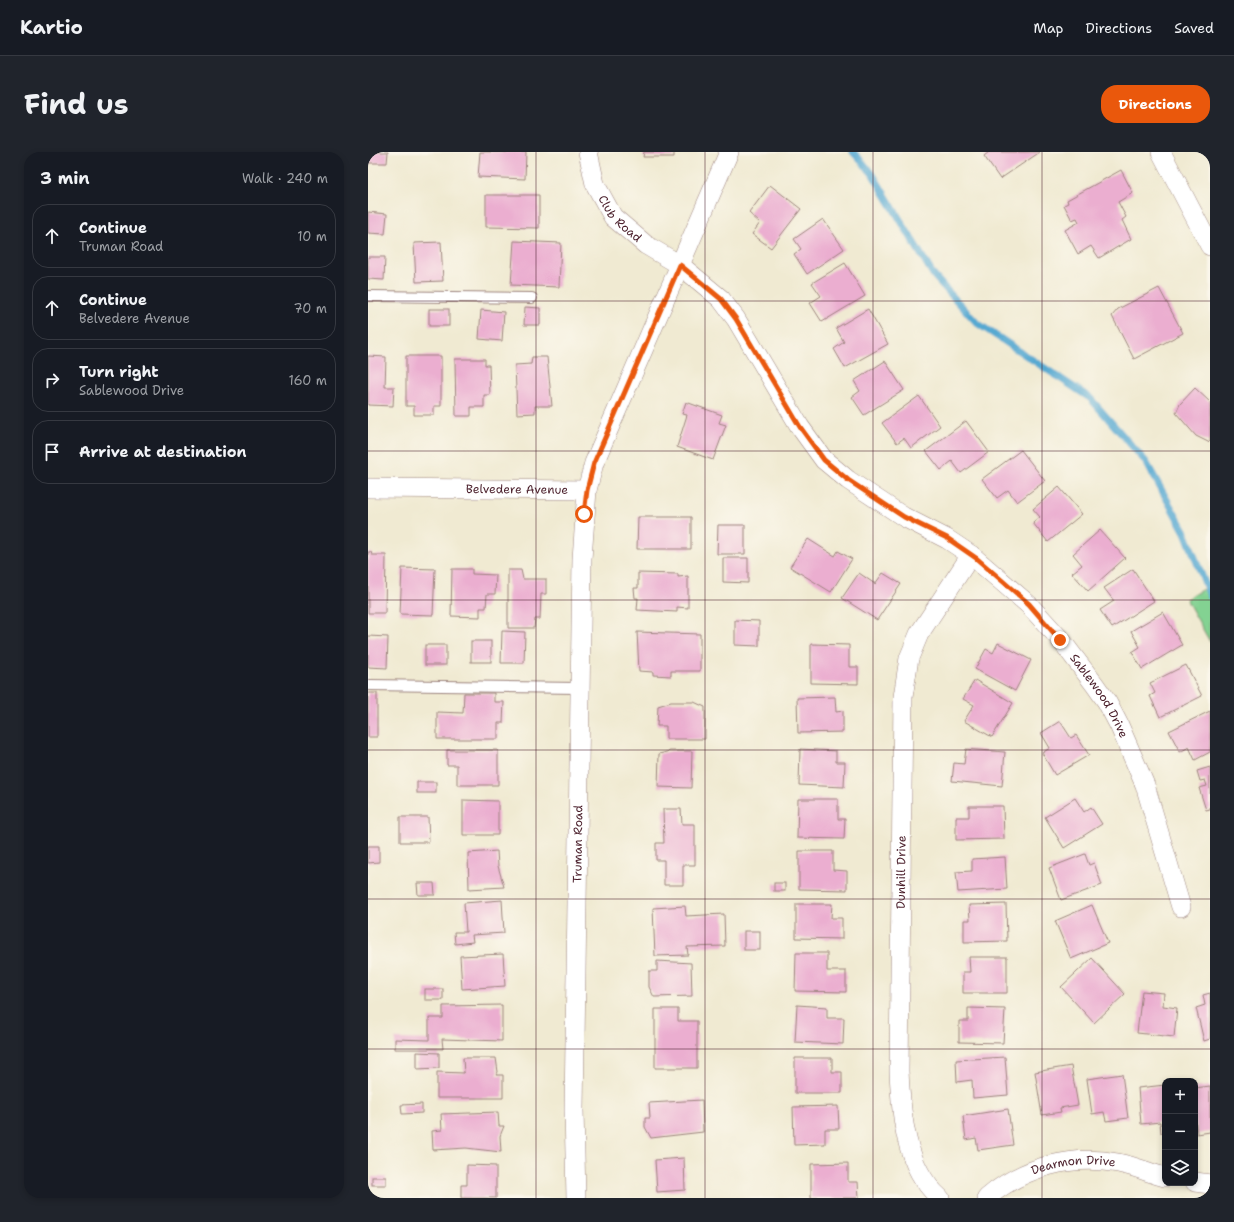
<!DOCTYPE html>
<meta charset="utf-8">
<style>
body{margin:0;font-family:"Shantell Sans",sans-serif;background:#20242c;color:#f1f3f6}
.controls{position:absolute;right:12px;bottom:12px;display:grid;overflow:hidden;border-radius:8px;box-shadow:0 2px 6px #0003}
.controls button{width:36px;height:36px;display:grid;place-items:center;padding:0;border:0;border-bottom:1px solid #363941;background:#171b24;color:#f1f3f6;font:20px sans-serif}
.stop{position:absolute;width:12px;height:12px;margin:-9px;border:3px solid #ea580c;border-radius:50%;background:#fff}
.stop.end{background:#ea580c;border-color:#fff;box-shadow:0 1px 4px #0008}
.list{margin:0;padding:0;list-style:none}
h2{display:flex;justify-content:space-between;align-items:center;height:52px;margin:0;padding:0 16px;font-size:17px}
h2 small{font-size:13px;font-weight:400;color:#9ea1a6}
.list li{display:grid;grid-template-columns:26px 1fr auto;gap:12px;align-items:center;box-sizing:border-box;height:64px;margin:0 8px 8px;padding:0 8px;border:1px solid #363941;border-radius:16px}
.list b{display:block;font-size:15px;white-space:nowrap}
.list p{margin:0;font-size:13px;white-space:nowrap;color:#9ea1a6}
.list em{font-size:13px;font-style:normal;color:#9ea1a6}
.icon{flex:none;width:22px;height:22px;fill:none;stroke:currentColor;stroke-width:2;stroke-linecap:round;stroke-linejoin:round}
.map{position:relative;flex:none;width:842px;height:1046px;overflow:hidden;border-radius:16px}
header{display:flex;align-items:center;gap:24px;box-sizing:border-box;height:56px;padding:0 20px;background:#171b24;border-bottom:1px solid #363941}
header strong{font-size:19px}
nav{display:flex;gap:22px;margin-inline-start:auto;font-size:14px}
.intro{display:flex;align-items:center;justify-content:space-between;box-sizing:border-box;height:96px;padding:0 24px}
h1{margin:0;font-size:28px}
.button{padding:10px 18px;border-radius:16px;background:#ea580c;color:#fff;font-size:14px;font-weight:700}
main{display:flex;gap:24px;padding:0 24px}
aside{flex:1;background:#171b24;border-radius:16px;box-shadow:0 2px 6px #0003}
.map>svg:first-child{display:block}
.green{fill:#83d292;stroke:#66785e}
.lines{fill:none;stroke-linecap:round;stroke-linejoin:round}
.stream{stroke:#56a9d1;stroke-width:7}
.building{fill:#ebaed0}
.service-casing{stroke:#9d847e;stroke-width:12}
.minor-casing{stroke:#9d847e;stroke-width:20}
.service{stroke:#fff;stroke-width:10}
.minor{stroke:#fff;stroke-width:19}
.route{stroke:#ea580c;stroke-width:5}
.grid{fill:none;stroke:#4a1f2b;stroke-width:1;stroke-opacity:0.55}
.labels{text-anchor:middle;stroke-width:4;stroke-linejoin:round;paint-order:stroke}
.street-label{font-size:12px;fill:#4a1f2b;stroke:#fbf7ec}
</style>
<header>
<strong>Kartio</strong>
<nav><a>Map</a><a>Directions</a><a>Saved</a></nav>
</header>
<div class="intro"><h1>Find us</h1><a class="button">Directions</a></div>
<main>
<aside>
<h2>3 min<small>Walk · 240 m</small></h2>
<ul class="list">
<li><svg class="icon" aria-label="ahead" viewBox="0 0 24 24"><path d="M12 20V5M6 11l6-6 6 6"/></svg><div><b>Continue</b><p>Truman Road</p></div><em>10 m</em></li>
<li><svg class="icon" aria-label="ahead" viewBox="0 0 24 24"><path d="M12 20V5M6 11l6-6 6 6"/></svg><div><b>Continue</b><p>Belvedere Avenue</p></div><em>70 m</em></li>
<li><svg class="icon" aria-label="right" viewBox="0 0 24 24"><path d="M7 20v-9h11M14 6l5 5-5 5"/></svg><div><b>Turn right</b><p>Sablewood Drive</p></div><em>160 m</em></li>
<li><svg class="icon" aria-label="arrive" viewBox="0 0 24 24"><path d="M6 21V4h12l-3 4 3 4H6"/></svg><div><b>Arrive at destination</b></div></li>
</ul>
</aside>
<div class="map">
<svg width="842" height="1046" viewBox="0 0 842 1046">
<rect width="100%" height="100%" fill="#fbf7ec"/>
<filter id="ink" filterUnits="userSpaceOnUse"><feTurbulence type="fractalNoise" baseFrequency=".025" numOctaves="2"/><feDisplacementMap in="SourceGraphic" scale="8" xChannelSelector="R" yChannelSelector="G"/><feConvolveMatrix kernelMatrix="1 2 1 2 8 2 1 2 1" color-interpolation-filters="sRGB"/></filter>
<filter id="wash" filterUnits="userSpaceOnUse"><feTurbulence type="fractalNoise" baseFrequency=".012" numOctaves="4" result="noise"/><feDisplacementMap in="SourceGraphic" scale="16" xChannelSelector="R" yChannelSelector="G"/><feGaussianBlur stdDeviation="0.9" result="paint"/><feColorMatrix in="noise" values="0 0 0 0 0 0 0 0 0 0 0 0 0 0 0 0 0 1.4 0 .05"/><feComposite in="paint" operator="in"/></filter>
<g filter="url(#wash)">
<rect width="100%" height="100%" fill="#f0ead2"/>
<!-- green -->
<polygon class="green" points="842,433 842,490 818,447"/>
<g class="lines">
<!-- stream -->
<polyline class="stream" points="485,0 504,21 566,124 609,171 722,246 778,310 817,380 842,444"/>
</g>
<g id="blocks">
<!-- building -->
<g class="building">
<polygon points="0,0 20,0 19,11 0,11"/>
<polygon points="112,0 158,0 157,27 110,25"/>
<polygon points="276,0 306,0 306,5 275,5"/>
<polygon points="621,0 672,0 632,27 616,4"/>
<polygon points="753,18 765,41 750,50 758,65 754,68 763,87 731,106 723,94 710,102 697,78 711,70 709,66 704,68 696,53 700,51 699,48"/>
<polygon points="402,33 433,57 403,96 384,82 392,71 381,61"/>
<polygon points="118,43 171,43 171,76 118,75"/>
<polygon points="0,60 19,62 17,82 0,81"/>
<polygon points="455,67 476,97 439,122 426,102 433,97 426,87"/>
<polygon points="146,89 193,91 191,135 143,133"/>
<polygon points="73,90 75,129 48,130 46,91"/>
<polygon points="0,105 17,105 16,128 0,127"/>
<polygon points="477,111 497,144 454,170 442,151 453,144 444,131"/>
<polygon points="791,136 815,181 766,207 744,164 750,157"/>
<polygon points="157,155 172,156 172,173 156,173"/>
<rect x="61" y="157" width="20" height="17"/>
<polygon points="500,157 520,192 477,216 466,197 476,190 468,176"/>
<polygon points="113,158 136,160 134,189 111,187"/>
<polygon points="0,204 18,205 17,235 26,235 25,254 0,253"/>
<polygon points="38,204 73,204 73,254 66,254 66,263 46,263 46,254 38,254"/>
<polygon points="164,205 179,205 184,254 167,254 167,261 149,262 147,213 163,212"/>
<polygon points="87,207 117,207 117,213 121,213 122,243 116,243 116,255 103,255 103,264 88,264"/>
<polygon points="517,209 536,238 496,263 484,245 492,239 486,229"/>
<polygon points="827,236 842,250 842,288 840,290 828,284 808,261 812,252"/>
<polygon points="551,244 572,274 543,296 536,286 529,291 514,271"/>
<polygon points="318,250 354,263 351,271 358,273 345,308 309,295 319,263 314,262"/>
<polygon points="598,269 621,300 593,321 584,309 573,318 558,299"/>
<polygon points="653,298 677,329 649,350 640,338 629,346 614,327"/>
<polygon points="691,335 714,362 680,390 665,371 672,365 665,357"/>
<polygon points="270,365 323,365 323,397 269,397"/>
<polygon points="350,373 377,373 377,402 349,402"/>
<polygon points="732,378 757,406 720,439 704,421 714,413 705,402"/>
<polygon points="440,387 467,404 470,399 484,407 463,440 422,415"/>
<polygon points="0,400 3,400 4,403 18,403 17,461 0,461"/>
<polygon points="355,406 380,406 380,431 355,430"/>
<polygon points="34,416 67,417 65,463 32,462"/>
<polygon points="84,417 104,417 104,422 128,423 127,442 119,442 118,456 112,456 112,465 83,464"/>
<polygon points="765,417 786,449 744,476 732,458 746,449 736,436"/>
<polygon points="140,418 153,418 155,427 178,427 178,442 173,442 172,467 167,467 166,476 140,476"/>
<polygon points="270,421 310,422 310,425 320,424 320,456 309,455 309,460 269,458 270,446 267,446 266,436 270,436"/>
<polygon points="491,421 507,432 515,421 533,432 509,468 474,446"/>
<polygon points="795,460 814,493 774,517 764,500 772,495 763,479"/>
<polygon points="367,468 391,469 391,494 367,493"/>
<polygon points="134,479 157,480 156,511 133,511"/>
<polygon points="269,480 332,482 332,519 303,519 303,524 285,523 285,520 271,519"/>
<polygon points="0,484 20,485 19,516 0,515"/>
<rect x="103" y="489" width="20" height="21"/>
<polygon points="630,491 663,508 647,539 607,517 618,497 625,501"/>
<polygon points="443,492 481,493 481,515 490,515 490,532 443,531"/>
<rect x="57" y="493" width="21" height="20"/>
<polygon points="818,513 834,544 792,565 782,544 787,541 782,531"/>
<polygon points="607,528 645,551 624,585 596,569 606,553 595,547"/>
<rect x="0" y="541" width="9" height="44"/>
<polygon points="96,541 126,541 126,550 136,550 135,571 130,571 130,587 69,587 69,560 95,561"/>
<polygon points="467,545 468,560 475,559 475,580 430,581 429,546"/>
<polygon points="303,550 326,550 337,555 337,587 298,587 298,574 289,574 290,554"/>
<polygon points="842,559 842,600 827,608 821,595 812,600 801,579"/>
<polygon points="692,569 703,586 708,583 721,603 687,623 674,601 682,596 673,581"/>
<polygon points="432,597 468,599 468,610 477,610 476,635 431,633"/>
<polygon points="598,597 637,600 634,634 584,629 586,611 596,612"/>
<polygon points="79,598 130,598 130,633 89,633 89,613 79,613"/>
<polygon points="302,599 324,599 323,636 290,635 291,602"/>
<polygon points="842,615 842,657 838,658 831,636 839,634 837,628 832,629 829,619"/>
<rect x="49" y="630" width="19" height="11"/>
<polygon points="707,646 716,660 723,655 734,672 696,696 677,665"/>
<polygon points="430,647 470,647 470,667 477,667 476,687 429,686"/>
<polygon points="95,648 130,649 130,683 95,683"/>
<polygon points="601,654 635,654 636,687 588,688 588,665 601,665"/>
<polygon points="295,657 313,657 314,672 327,672 327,713 315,713 315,733 296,733 296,708 288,708 288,691 296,691"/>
<polygon points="32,665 60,665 61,690 32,690"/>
<polygon points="0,694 11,694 11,710 0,711"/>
<polygon points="129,699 130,714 136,735 101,737 100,701"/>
<polygon points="431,699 465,699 465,718 479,719 479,738 431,737"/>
<polygon points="717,702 721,713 726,711 734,733 693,748 681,716"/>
<polygon points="637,705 639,737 590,740 588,720 604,719 604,707"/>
<polygon points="49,731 66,731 67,743 50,743"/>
<rect x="406" y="731" width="11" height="8"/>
<polygon points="134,748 136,781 104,783 105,790 87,792 86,780 98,780 96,751"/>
<polygon points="428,752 464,752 463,766 474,766 474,787 428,786"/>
<polygon points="638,752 639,789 596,790 596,768 602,768 601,753"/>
<polygon points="724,753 740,791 703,807 687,769"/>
<polygon points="317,754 318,764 356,762 357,794 319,795 320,803 287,804 285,756"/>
<rect x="376" y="779" width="16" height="19"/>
<polygon points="428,801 459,801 459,819 478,819 478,840 427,839"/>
<polygon points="135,802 137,834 94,837 92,804"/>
<polygon points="601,805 639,805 639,841 595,841 595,820 602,820"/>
<polygon points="724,806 757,842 726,871 693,835"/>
<polygon points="289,809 323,811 324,844 286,845 281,835 281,819 289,819"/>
<rect x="57" y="837" width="18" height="11"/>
<polygon points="774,839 796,841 795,854 809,856 806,885 769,881"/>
<polygon points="842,841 842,887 836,889 828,856 837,853 835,843"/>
<polygon points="134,853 134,889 74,887 75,897 27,897 27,887 61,888 61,866 75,866 75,854"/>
<polygon points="429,853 459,855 459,866 476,866 475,892 427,890"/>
<polygon points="600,856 637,857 635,891 591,890 591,869 600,869"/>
<polygon points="287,857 310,857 310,869 329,869 329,916 287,916"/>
<polygon points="49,900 71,901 71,916 49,917"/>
<polygon points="637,905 640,943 605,946 604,928 589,930 588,908"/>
<polygon points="95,906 128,906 130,920 128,923 135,923 135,946 69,946 69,920 96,921"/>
<polygon points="427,906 464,906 464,920 474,920 474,941 427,941"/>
<polygon points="703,914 710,953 692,956 693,960 674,963 667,920"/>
<polygon points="754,922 760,966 738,969 736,960 724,962 719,927"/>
<polygon points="797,933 797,980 793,981 792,970 773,972 770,936"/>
<polygon points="842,934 842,980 829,982 827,964 827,936"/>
<polygon points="334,948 335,980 283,986 277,975 277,966 282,966 281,951"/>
<polygon points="54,952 54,961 34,962 33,953"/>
<polygon points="470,954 471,977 457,977 457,992 426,993 425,955"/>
<polygon points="640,957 645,993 610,998 608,986 598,988 595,964"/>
<polygon points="130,960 131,974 136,974 132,984 133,1000 98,996 65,998 64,979 74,978 73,962"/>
<polygon points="316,1006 317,1038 289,1040 287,1008"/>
<polygon points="480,1011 480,1030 490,1030 491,1046 443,1046 443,1012"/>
<polygon points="99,1013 128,1014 128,1046 93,1046 93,1033 99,1033"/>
<rect x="4" y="1025" width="14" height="8"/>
</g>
</g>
</g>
<g filter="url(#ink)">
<use href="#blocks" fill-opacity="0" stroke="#9d847e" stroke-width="1"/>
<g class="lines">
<!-- service casing -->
<g class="service-casing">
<g id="service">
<polyline points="0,144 164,146"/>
<polyline points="0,533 212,536"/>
</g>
</g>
<!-- minor casing -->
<g class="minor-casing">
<g id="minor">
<path id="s1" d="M 220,0 L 227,32 L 245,65 L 278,93 L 312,113 L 353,147 L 368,167 L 432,275 L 456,308 L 480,328 L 536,365 L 579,387 L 603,403 L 661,453 L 693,488 L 727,533 L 739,550 L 751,573 L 777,633 L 813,755"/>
<polyline points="793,0 842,94"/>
<path id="s2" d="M 0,336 L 219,338"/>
<polyline points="827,1030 842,1032"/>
<path id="s3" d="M 208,1046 L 206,958 L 214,407 L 219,338 L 226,311 L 361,0"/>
<path id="s4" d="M 572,1046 C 537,1016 533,962 531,919 L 535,545 L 541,506 L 551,482 L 603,403"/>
<path id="s5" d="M 619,1046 C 655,1015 704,1002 750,1011 C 766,1014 782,1021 797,1025"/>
</g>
</g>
<!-- service -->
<use href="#service" class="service"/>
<!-- minor -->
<use href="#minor" class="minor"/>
</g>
</g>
<g class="lines" filter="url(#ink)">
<!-- route -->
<polyline class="route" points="216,362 219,338 226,311 312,113 353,147 368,167 432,275 456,308 480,328 536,365 579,386 608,406 661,452 692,488"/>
</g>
<!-- grid -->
<path class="grid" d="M 168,0 L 168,1046M 337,0 L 337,1046M 505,0 L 505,1046M 674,0 L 674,1046M 0,149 L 842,149M 0,299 L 842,299M 0,448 L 842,448M 0,598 L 842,598M 0,747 L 842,747M 0,897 L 842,897"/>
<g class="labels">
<!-- street labels -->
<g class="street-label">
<text dy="4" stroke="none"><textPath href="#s1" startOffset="76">Club Road</textPath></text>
<text dy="4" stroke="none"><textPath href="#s2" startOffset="149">Belvedere Avenue</textPath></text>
<text dy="4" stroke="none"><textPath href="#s1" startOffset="765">Sablewood Drive</textPath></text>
<text dy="4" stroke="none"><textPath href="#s3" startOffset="354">Truman Road</textPath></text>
<text dy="4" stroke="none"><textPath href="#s4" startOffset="336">Dunhill Drive</textPath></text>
<text dy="4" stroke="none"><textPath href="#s5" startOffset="95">Dearmon Drive</textPath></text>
</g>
</g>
</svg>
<div class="controls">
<button>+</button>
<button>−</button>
<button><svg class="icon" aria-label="layers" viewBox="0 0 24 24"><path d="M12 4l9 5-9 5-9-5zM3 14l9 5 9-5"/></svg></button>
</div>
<div class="stop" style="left:216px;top:362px"></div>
<div class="stop end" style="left:692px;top:488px"></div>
</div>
</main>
